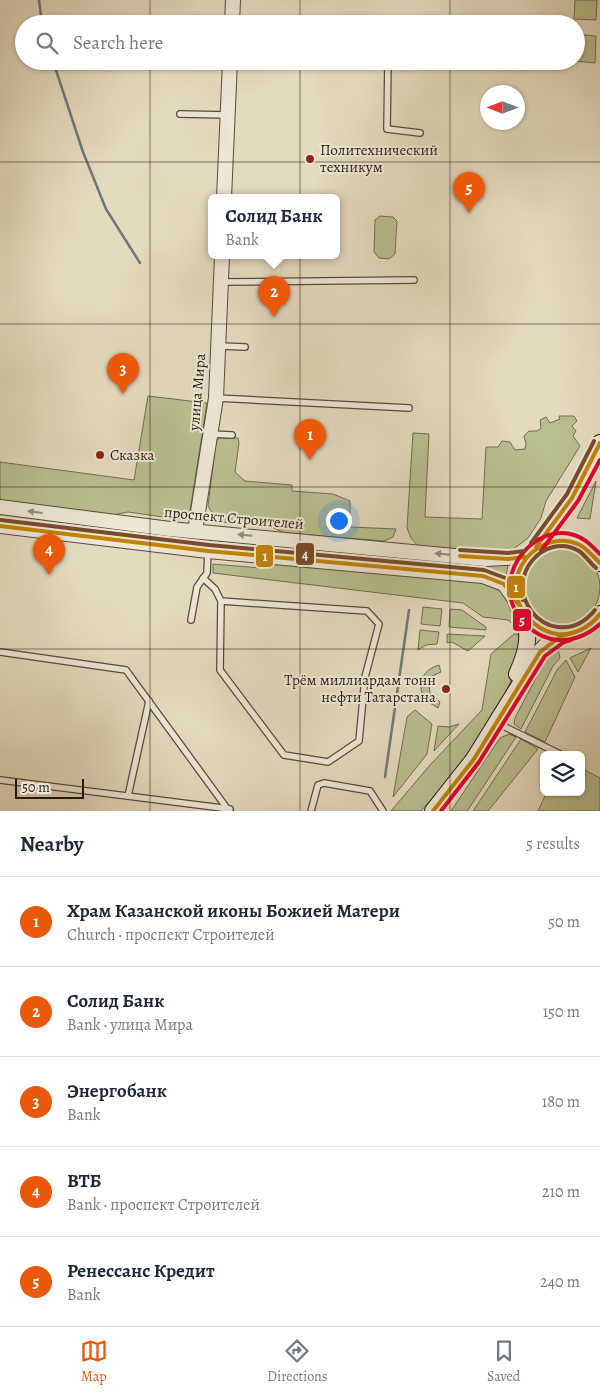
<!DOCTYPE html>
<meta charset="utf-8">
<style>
body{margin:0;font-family:Alegreya,serif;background:#f6f6f7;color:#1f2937}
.controls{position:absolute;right:15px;bottom:15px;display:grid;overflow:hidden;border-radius:8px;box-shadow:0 1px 4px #0004}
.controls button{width:45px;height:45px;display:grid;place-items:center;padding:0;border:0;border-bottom:1px solid #e0e1e3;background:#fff;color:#1f2937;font:25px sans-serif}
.compass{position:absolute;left:480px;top:85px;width:45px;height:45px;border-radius:50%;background:#fff;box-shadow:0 1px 4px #0004;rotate:270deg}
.scale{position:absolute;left:15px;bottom:12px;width:69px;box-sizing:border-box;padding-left:5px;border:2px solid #271a13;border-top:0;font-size:14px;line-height:18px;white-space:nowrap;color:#271a13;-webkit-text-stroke:4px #ede7d5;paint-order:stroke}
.you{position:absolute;left:338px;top:520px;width:18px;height:18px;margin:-12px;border:4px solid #fff;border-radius:50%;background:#1a73e8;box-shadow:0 0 0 8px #1a73e833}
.badge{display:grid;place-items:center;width:32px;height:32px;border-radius:50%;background:#ea580c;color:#fff;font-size:16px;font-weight:700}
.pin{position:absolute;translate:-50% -41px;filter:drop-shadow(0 1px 2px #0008)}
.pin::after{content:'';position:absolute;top:26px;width:18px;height:15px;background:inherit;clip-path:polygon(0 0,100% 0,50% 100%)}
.popup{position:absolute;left:208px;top:194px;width:132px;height:65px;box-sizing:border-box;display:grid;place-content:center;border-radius:8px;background:#fff;filter:drop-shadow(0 1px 4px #0005);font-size:16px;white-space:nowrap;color:#747a83}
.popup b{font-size:19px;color:#1f2937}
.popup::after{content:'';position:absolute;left:50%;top:100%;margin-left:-10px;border:10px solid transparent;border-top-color:#fff}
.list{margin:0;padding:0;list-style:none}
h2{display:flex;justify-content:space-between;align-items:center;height:65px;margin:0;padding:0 20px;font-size:21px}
h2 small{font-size:16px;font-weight:400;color:#747a83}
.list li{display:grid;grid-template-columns:32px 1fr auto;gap:15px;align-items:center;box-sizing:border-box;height:90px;padding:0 20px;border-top:1px solid #e0e1e3}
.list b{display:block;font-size:19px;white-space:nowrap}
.list p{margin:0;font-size:16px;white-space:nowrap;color:#747a83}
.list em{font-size:16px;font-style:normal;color:#747a83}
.icon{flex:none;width:28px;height:28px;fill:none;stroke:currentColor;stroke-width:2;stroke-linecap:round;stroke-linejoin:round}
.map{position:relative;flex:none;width:600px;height:811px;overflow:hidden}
.search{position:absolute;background:#fff;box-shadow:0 1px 4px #0004;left:15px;right:15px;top:15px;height:55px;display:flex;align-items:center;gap:12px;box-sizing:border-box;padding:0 18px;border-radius:28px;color:#747a83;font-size:19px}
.sheet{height:515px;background:#fff}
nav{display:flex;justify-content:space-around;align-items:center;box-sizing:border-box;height:70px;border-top:1px solid #e0e1e3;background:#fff;font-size:14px;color:#747a83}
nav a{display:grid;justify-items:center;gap:2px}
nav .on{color:#ea580c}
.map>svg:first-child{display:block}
.green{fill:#b9be8e;stroke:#706c50}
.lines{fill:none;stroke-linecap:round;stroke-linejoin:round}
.stream{stroke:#6d7879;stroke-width:2.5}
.service-casing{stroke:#564a3e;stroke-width:8}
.tertiary-casing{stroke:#564a3e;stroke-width:16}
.secondary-casing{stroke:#271a13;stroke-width:18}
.service{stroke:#ede7d5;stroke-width:5.5}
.tertiary{stroke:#ede7d5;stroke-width:14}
.secondary{stroke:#ede7d5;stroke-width:16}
.bus-1-casing{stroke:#ede7d5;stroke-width:8}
.bus-2-casing{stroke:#ede7d5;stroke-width:8}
.bus-3-casing{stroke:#ede7d5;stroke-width:8}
.bus-1{stroke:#c38305;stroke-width:4}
.bus-2{stroke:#e4002b;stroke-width:4}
.bus-3{stroke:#7a4b2a;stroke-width:4}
.oneway{fill:#948b7e}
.grid{fill:none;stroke:#271a13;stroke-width:1;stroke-opacity:0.55}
.poi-dot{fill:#8f2418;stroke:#ede7d5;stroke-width:2}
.labels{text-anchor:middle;stroke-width:4;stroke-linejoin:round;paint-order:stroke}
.poi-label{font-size:15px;fill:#271a13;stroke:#ede7d5;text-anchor:start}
.street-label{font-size:15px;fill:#271a13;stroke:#ede7d5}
.line-badge{stroke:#ede7d5;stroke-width:2}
.badge-label{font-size:14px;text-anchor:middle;font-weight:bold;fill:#fff}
</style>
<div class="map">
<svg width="600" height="811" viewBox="0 0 600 811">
<rect width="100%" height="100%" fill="#e4dabe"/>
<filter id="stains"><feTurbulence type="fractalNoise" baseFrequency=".004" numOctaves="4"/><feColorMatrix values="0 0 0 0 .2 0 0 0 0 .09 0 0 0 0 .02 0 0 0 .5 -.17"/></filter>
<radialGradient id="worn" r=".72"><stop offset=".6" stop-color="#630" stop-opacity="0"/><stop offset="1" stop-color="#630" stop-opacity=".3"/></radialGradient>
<!-- green -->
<g class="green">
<polygon points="575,0 597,0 596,20 574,19"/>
<polygon points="576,34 596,36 595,63 575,61"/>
<polygon points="380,216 393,217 397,221 395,254 389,259 379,258 374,252 375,220"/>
<polygon points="148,396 207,403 190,511 185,517 178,519 128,512 108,516 0,503 0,462 134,480"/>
<polygon points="559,416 574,416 577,421 572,426 576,431 573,436 580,446 546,501 541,518 528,538 512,550 501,553 418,546 411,538 407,528 413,433 429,434 425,517 482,519 486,447 498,447 502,441 510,442 515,450 525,449 526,444 524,436 529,431 537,431 541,428 540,420 546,417 550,423 560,419"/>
<polygon points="220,438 238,438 239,443 235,472 245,481 292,485 292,491 333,494 350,501 350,527 396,529 393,537 384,541 285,533 267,525 218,522 208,506 216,441"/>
<polygon points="596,481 590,519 577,518"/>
<polygon points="0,513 61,520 59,529 0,521"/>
<polygon points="108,527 266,543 266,546 243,545 237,549 78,528 98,530"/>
<polygon points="282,544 508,564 506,576 495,572 281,552"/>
<circle cx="561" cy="587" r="39"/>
<polygon points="284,563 480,582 500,588 509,599 522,628 515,627 508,620 483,617 463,603 213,573 213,564 260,568"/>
<polygon points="423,607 442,609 440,626 421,624"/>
<polygon points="450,609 462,610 486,627 486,630 449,627"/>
<polygon points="420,630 439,632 437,644 426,645 418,650"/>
<polygon points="447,634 485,636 468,651 452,642 447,643"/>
<path d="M 514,634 L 524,635 C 519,692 458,769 421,811 L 391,811 L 430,765 L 482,710 L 491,654 Z"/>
<polygon points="552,647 558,649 560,658 553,666 521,729 514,724 515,718"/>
<polygon points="591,648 578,672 570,658"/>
<polygon points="566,660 575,677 545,742 525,732 557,670"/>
<path d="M 439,665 L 441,672 L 432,676 L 429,684 L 430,693 L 440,702 L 438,708 L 425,700 C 416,684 422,670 439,665 Z"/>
<polygon points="415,710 432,724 427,754 393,797 407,717"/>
<polygon points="459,724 434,751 438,726 449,727"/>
<polygon points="509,734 516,737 474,801 467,811 451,811 500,738"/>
<polygon points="521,739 538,749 488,811 473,811"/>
<polygon points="581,768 600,778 600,811 538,811 547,792 581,792"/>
</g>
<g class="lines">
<!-- stream -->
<g class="stream">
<polyline points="39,0 42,24"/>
<polyline points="53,61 83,152 106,209 140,263"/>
<polyline points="385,777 409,610"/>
</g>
<!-- service casing -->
<g class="service-casing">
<g id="service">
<polyline points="388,61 387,129 420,133"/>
<polyline points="180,114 228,115"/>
<polyline points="220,282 414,280"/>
<polyline points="220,346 245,347"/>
<polyline points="217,398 409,408"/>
<polyline points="210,434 232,435"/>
<polyline points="203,578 215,589 221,601 220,670 284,755 328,762 359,741 365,677 379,624 367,611 221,601"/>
<polyline points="191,620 197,587 207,573 208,551"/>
<polyline points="0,652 126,670 229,811"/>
<polyline points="499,724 562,755"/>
<polyline points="0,780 230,809"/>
<polyline points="128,796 149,701"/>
<polyline points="311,811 318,785 324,783 370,791 383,811"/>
</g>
</g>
<!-- tertiary casing -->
<g class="tertiary-casing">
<g id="tertiary">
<polyline points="232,24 233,0"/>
<polyline points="224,198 230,61"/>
<polyline points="0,507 170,529 486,559 525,557"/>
<polyline points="0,526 208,551 483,576 504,584 518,604"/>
<polyline points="195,531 216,398 222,256"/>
</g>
</g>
<!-- secondary casing -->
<g class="secondary-casing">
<g id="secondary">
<path d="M 537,547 C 562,516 586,481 600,443"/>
<path d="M 600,563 C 554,500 483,582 530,620 C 539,628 548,633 560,634 C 576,634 591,627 600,614"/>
<path d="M 517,674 C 526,654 531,637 524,616"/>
<polyline points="433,811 474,759 540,652 548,644 567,634"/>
</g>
</g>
<!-- service -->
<use href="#service" class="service"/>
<!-- tertiary -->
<use href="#tertiary" class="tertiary"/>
<!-- secondary -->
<use href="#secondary" class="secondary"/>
<!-- bus-1 casing -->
<g class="bus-1-casing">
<g id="bus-1">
<polyline points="0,526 208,551 483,576 504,584 518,604"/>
<polyline points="536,547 572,498 600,443"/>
<polyline points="460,556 508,559 525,557"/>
<path d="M 600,563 C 594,557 587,549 580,545 C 538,526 497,577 525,614 C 533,624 544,632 557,634 C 574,636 590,627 600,614"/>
<polyline points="433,811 474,759 540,652 561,636 569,634"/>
</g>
</g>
<!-- bus-2 casing -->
<g class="bus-2-casing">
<g id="bus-2">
<polyline points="541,551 578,501 600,460"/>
<path d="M 600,554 C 596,550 591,545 586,541 C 543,511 486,573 520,618 C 528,628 538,636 551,639 C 569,643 587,636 600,624"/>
<polyline points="441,811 479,762 545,656 564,642 571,640"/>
</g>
</g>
<!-- bus-3 casing -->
<g class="bus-3-casing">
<g id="bus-3">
<polyline points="1,520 209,545 484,570 508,579 523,600"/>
<polyline points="531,543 567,494 594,441"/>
<polyline points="460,550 508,553 524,551"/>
<path d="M 595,610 C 586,621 573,629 558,627 C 548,626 538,620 532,612 C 504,576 545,531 579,551 C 585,555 590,563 596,568"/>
</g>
</g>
<!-- bus-1 -->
<use href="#bus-1" class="bus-1"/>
<!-- bus-2 -->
<use href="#bus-2" class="bus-2"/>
<!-- bus-3 -->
<use href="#bus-3" class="bus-3"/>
</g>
<!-- one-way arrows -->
<defs><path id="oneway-solid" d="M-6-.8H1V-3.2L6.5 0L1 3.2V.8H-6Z" transform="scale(1.25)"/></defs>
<g class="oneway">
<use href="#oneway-solid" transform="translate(35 512) rotate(-173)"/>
<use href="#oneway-solid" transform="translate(245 535) rotate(-175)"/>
<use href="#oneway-solid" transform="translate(442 554) rotate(-174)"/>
</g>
<!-- grid -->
<path class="grid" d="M 150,0 L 150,24M 300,0 L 300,24M 450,0 L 450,24M 150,61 L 150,811M 300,61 L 300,811M 450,61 L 450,811M 0,162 L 600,162M 0,324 L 600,324M 0,487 L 600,487M 0,649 L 600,649"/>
<!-- markers -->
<g class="poi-dot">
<circle cx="310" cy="159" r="5"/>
<circle cx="100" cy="455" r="5"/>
<circle cx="446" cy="689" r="5"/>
</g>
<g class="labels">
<!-- poi labels -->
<g class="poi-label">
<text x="320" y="155">Политехнический<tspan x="320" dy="17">техникум</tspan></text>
<text x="110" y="460">Сказка</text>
<text x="436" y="685" text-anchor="end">Трём миллиардам тонн<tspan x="436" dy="17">нефти Татарстана</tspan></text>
</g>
<!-- street labels -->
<g class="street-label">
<text transform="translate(197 392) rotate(-85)" y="5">улица Мира</text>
<text transform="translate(234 518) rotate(5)" y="5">проспект Строителей</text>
</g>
</g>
<g class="line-badge">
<rect x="295" y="542" width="20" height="24" rx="5" fill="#7a4b2a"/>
<rect x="255" y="544" width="19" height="24" rx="5" fill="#c38305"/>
<rect x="506" y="575" width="20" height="24" rx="5" fill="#c38305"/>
<rect x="512" y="608" width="20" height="24" rx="5" fill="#e4002b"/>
</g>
<g class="badge-label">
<text x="305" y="559">4</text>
<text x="265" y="561">1</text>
<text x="516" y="592">1</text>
<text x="522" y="625">5</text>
</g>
<rect width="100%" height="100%" filter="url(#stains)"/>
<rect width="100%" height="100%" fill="url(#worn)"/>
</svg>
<div class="controls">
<button><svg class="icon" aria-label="layers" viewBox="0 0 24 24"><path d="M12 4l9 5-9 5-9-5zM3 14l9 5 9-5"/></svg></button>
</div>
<svg class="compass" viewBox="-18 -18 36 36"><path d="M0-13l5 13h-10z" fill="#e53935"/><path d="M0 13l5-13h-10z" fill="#747a83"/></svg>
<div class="scale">50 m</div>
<div class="you"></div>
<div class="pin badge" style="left:310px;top:460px">1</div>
<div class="pin badge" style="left:274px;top:317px">2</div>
<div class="popup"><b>Солид Банк</b>Bank</div>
<div class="pin badge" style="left:123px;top:394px">3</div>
<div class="pin badge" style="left:49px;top:575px">4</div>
<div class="pin badge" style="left:469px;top:213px">5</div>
<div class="search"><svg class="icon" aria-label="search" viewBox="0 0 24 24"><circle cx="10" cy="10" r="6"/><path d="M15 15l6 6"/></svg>Search here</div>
</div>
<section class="sheet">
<h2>Nearby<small>5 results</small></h2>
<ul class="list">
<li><span class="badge">1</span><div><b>Храм Казанской иконы Божией Матери</b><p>Church · проспект Строителей</p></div><em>50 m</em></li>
<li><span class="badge">2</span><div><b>Солид Банк</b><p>Bank · улица Мира</p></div><em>150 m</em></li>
<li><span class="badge">3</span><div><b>Энергобанк</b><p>Bank</p></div><em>180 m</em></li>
<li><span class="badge">4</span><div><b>ВТБ</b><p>Bank · проспект Строителей</p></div><em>210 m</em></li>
<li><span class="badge">5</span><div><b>Ренессанс Кредит</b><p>Bank</p></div><em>240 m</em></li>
</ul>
</section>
<nav>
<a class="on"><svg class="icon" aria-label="map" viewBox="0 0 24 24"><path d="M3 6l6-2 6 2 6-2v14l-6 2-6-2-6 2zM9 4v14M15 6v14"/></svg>Map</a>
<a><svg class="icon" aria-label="directions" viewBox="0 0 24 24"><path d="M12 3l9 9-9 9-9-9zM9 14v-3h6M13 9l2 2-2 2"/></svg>Directions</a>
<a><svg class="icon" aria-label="saved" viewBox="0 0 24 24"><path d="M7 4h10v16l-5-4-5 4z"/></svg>Saved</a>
</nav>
